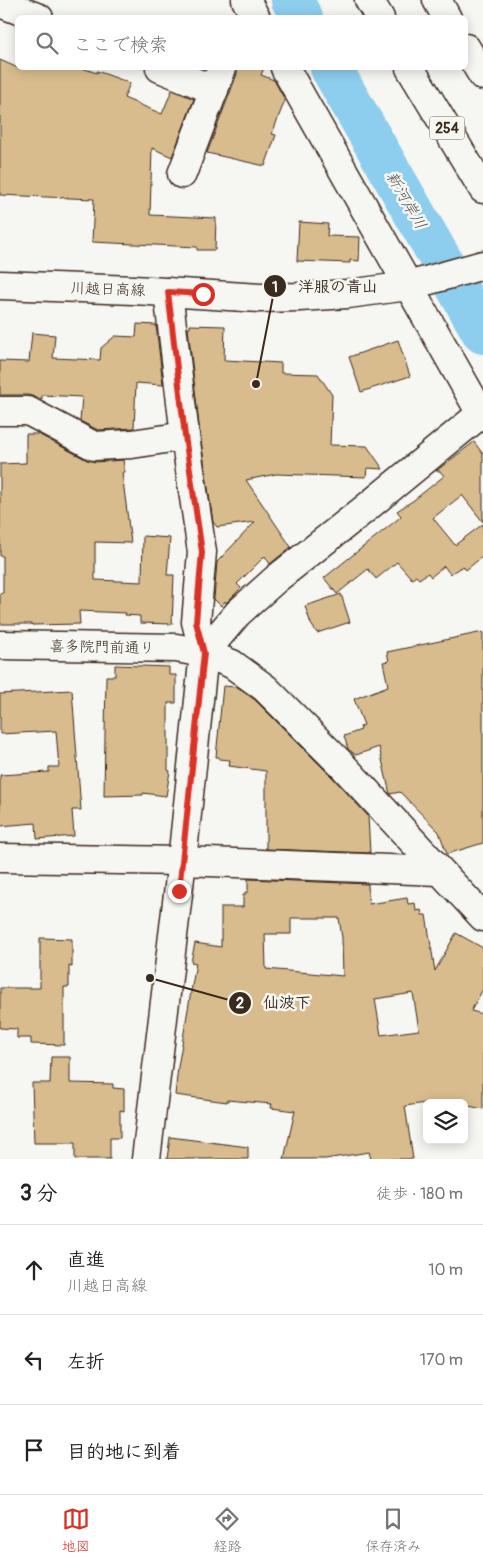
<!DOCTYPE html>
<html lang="ja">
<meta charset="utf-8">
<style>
body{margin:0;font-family:Pangolin,"Klee One",sans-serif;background:#f2f2f2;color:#222}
.controls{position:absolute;right:15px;bottom:15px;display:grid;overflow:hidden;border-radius:8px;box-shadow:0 2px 12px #0003}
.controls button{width:45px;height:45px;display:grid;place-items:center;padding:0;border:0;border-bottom:1px solid #e0e0e0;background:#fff;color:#222;font:25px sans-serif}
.stop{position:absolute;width:15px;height:15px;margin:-11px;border:4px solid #d93025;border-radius:50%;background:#fff}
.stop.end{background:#d93025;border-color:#fff;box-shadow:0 1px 5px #0008}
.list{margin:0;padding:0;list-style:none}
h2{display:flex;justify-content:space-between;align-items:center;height:65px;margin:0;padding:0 20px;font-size:21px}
h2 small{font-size:16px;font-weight:400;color:#767676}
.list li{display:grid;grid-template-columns:32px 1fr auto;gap:15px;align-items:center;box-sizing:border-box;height:90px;padding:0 20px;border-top:1px solid #e0e0e0}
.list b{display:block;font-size:19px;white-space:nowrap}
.list p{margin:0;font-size:16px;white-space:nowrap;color:#767676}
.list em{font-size:16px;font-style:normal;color:#767676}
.icon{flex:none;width:28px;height:28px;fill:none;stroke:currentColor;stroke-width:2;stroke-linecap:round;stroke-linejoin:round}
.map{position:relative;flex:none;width:483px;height:1159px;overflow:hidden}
.search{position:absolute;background:#fff;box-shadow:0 2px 12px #0003;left:15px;right:15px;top:15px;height:55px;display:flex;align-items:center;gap:12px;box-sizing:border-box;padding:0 18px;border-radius:8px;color:#767676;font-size:19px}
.sheet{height:335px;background:#fff}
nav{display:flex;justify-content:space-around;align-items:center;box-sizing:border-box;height:70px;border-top:1px solid #e0e0e0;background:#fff;font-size:14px;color:#767676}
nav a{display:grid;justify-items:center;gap:2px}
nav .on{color:#d93025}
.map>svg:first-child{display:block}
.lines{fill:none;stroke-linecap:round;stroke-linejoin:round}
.river{stroke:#8dcdee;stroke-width:42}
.building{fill:#d8bc8d;stroke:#3b2a1e;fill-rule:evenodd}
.minor-casing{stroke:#3b2a1e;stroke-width:31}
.tertiary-casing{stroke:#3b2a1e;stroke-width:31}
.primary-casing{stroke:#3b2a1e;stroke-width:31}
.trunk-casing{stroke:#3b2a1e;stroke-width:31}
.minor{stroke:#f6f6f2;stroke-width:28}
.tertiary{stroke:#f6f6f2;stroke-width:28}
.primary{stroke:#f6f6f2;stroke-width:28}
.trunk{stroke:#f6f6f2;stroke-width:28}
.route{stroke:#d93025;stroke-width:6}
.labels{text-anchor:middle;stroke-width:5;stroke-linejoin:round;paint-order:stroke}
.shield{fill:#f6f6f2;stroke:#73675e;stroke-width:1}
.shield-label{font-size:14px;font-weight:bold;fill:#3b2a1e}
.street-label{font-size:15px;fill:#3b2a1e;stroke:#f6f6f2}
.water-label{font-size:16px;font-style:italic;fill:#505352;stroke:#f6f6f2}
.leader{fill:none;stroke:#3b2a1e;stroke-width:2}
.callout-dot{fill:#3b2a1e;stroke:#f6f6f2;stroke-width:2}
.mark-label{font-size:15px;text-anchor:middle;font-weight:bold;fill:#fff}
.callout-label{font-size:16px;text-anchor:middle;font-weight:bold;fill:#3b2a1e;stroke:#f6f6f2;stroke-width:5;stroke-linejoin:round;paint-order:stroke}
</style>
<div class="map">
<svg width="483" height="1159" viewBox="0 0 483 1159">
<rect width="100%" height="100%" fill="#f6f6f2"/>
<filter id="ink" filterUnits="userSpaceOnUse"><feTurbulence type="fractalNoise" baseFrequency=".02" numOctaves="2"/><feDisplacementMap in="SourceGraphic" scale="10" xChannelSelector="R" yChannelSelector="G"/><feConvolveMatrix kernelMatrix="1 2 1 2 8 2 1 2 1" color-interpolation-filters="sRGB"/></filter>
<g filter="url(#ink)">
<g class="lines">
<!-- river -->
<g class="river">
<polyline points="292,0 302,18"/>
<polyline points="331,68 483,333"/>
</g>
</g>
<!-- building -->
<g class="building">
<polygon points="0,60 18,68 82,68 97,73 97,71 130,83 124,98 162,114 172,90 194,99 172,157 152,148 150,215 216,218 215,250 197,250 197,247 92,242 94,199 0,195"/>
<polygon points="237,68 264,68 261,75 274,80 285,100 272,134 276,135 265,166 207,153 237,74"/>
<polygon points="299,222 328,224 327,236 360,237 359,261 350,260 350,263 297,261"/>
<polygon points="137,324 156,325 163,385 136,383 134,428 98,430 80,421 82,397 42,395 42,399 28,395 0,395 0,361 29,362 32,333 55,335 53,358 100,360 101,348 115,336 136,337"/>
<polygon points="190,325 225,326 224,360 281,363 281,373 318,374 332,395 330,445 367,446 383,469 367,468 366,477 276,474 246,480 291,547 270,564 265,556 237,584 241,588 226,603 225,601 221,606 214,599 217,562 255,522 217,527 213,522 200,434 188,328 190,328"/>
<polygon points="398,340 410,376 361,392 349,357"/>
<polygon points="26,434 38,434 87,460 95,462 123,460 125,472 122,473 131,543 95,542 95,580 142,582 143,536 170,538 167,575 174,575 172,624 140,623 140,616 125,615 126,613 79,611 80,624 32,625 32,624 0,624 0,593 3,593 3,556 0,556 0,464 26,463"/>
<polygon points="474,442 483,454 483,522 462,495 433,518 455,545 483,524 483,556 466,570 463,566 450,574 444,566 431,577 428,573 419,579 416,576 412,579 397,562 376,579 368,569 337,594 324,578 398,519 401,516 397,511 414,500 444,476 440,471 436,471"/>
<polygon points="341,594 350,622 317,633 311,624 305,606"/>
<polygon points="483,632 483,843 447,854 439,832 400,792 390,794 379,747 356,755 348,749 344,736 361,730 360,727 364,725 354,699 388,686 383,662 389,661 387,652"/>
<polygon points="115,665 169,667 169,675 176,675 176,703 168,703 168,770 170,771 166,796 143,793 143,795 104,796 106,676 115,676"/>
<polygon points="223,686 237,687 255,700 332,777 368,816 370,853 266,849 266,771 229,766 230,760 219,759 219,757 216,757"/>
<polygon points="72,690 81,810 72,810 74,836 37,839 36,823 0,826 0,775 49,772 49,767 59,767 56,731 0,734 0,694"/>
<path d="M 248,879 L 368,884 L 369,904 L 407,898 L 408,904 L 415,903 L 416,911 L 421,910 L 422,915 L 426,915 L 435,971 L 456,933 L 483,948 L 483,989 L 471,1011 L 483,1014 L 483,1109 L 464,1105 L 464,1103 L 425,1103 L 405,1106 L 413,1159 L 371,1159 L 369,1152 L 325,1159 L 284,1159 L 295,1111 L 271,1108 L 272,1104 L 227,1100 L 227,1102 L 175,1095 L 178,1067 L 196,963 L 191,962 L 195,943 L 221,947 L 221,907 L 243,907 L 243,895 L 245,895 L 245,892 L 248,892 ZM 291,918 L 339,918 L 342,938 L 343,976 L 266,969 L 265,934 L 291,934 ZM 413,993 L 419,1030 L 381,1035 L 375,999 Z"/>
<polygon points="40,938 72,939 72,967 69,966 69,987 64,987 64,1045 31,1044 31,1038 17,1038 17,1029 0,1028 0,988 40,988"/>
<polygon points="51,1057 70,1057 70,1083 113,1084 113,1088 124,1089 124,1111 120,1110 120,1138 110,1138 110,1159 75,1159 75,1143 34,1143 32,1083 50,1083"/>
<polygon points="170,1137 248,1147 248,1159 167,1159"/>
</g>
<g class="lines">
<!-- minor casing -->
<g class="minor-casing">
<g id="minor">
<polyline points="246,0 256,18"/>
<polyline points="0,3 39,18"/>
<polyline points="160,68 214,90"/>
<polyline points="285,68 483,417"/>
<polyline points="182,174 222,68"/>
<polyline points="168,292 185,436 202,552 196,622 204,653"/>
<polyline points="0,411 28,411 94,446 132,444 185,436"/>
<polyline points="204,653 238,613 276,579 366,508 483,412"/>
<polyline points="0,858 182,861 439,871"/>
</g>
</g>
<!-- tertiary casing -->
<g class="tertiary-casing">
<g id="tertiary">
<polyline points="0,645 176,648 204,653 232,664 265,688 343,766 483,917"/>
<polyline points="146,1159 182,861 204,653"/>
</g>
</g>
<!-- primary casing -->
<g class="primary-casing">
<polyline id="primary" points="0,285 134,290 260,298 299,297 348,294 408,286 483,265"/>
</g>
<!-- trunk casing -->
<g class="trunk-casing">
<g id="trunk">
<polyline points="369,0 380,18"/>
<polyline points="437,0 447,18"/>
<polyline points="466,48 483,76"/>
<polyline points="410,68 483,189"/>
</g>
</g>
<!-- minor -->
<use href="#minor" class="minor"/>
<!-- tertiary -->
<use href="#tertiary" class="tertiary"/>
<!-- primary -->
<use href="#primary" class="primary"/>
<!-- trunk -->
<use href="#trunk" class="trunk"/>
</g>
</g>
<g class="lines" filter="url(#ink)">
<!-- route -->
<polyline class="route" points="179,891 204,653 196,622 202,552 185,436 168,292 203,294"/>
</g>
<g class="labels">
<!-- shield labels -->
<rect class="shield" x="429.5" y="116.5" width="35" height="23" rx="4"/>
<g class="shield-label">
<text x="447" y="133">254</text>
</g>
<!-- street labels -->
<g class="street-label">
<text transform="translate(108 289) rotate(2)" y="5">川越日高線</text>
<text transform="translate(102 647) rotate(1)" y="5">喜多院門前通り</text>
</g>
<!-- water labels -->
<g class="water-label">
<text transform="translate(407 200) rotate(60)" y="6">新河岸川</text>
</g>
</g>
<!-- callouts -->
<path class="leader" d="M256 384L275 286M150 978L240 1003"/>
<g class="callout-dot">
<circle cx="256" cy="384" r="5"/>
<circle cx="150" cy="978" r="5"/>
<circle cx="275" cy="286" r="12"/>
<circle cx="240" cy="1003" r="12"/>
</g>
<g class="mark-label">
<text x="275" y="292">1</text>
<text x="240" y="1008">2</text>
</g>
<g class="callout-label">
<text x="338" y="292">洋服の青山</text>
<text x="287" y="1008">仙波下</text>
</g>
</svg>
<div class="controls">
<button><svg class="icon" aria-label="layers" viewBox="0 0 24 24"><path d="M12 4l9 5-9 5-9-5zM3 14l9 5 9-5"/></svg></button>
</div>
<div class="stop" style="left:203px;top:294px"></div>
<div class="stop end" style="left:179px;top:891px"></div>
<div class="search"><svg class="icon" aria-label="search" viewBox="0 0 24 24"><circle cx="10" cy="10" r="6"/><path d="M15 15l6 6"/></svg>ここで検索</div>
</div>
<section class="sheet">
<h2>3 分<small>徒歩 · 180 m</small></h2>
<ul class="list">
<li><svg class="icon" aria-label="ahead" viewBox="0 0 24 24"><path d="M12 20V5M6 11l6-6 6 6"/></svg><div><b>直進</b><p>川越日高線</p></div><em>10 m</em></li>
<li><svg class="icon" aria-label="left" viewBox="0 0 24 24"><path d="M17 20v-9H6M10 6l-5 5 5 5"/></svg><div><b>左折</b></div><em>170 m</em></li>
<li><svg class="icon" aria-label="arrive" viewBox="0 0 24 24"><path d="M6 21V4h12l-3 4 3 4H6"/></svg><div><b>目的地に到着</b></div></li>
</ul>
</section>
<nav>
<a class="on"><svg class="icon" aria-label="map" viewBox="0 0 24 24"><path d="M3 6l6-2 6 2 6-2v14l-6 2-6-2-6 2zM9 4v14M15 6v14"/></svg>地図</a>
<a><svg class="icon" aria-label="directions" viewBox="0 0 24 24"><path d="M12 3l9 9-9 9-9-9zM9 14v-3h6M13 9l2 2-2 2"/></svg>経路</a>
<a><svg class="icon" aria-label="saved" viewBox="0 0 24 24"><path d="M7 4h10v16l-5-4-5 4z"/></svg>保存済み</a>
</nav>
